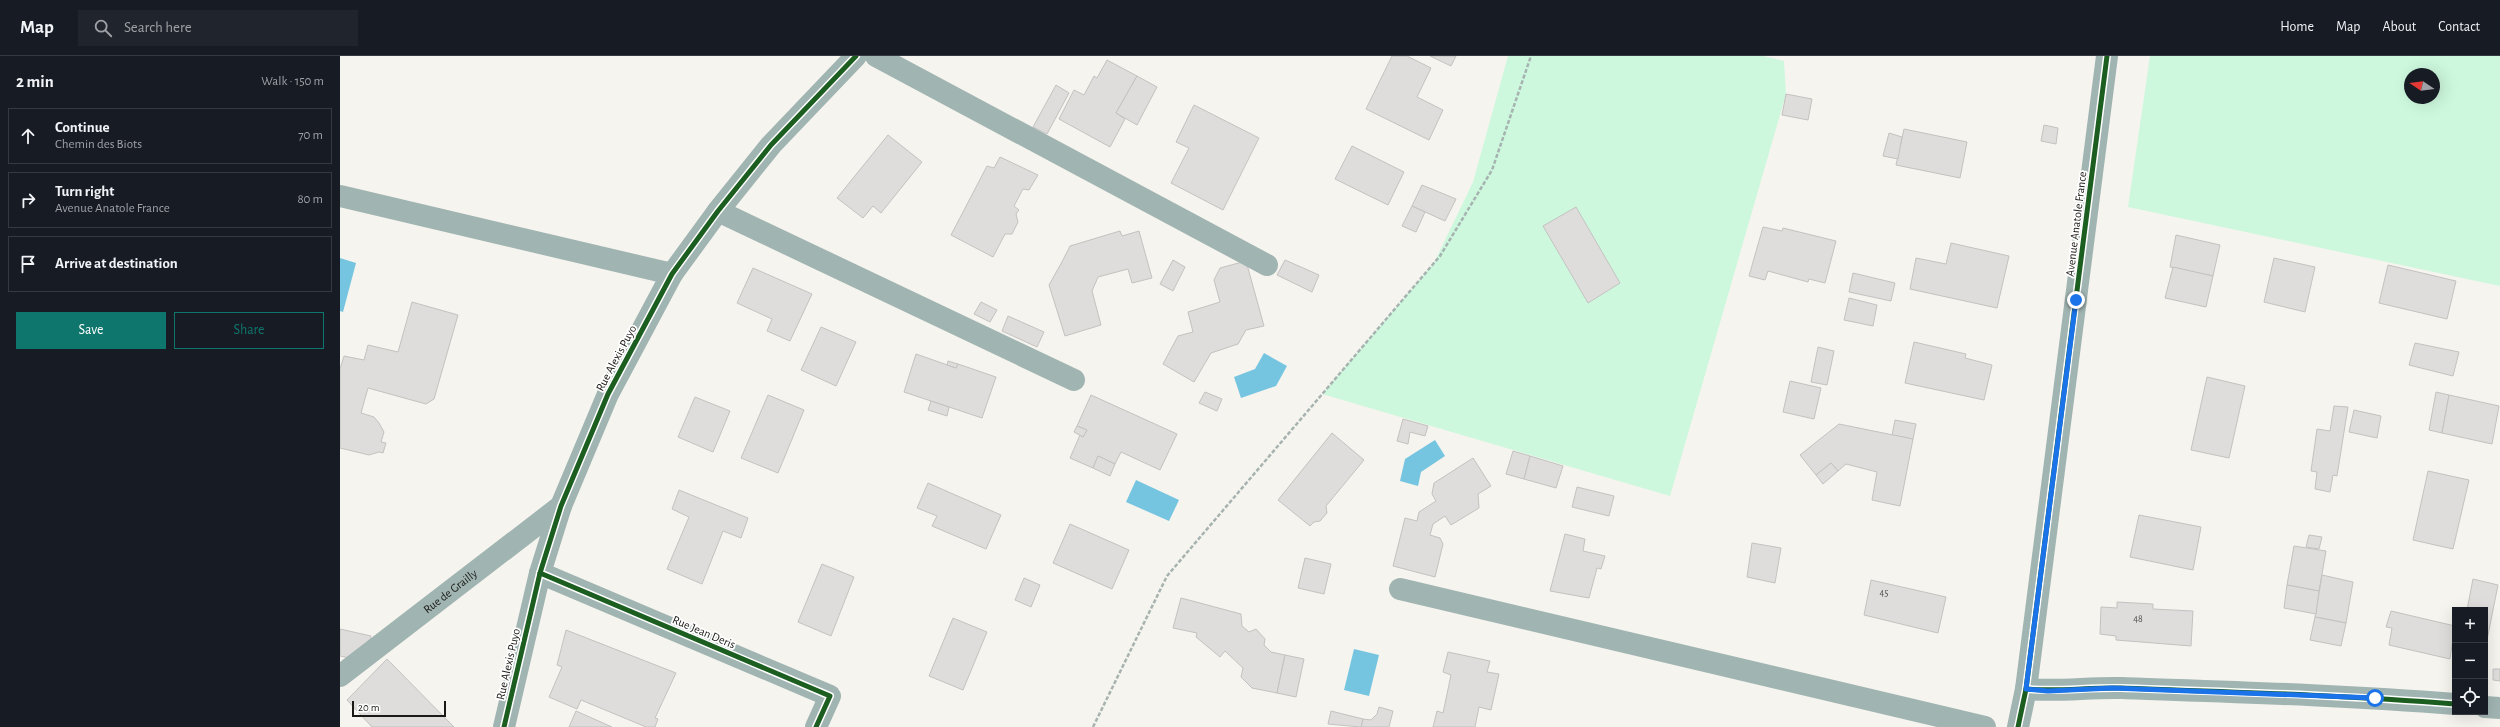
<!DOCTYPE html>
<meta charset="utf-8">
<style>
body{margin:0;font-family:"Alegreya Sans",sans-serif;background:#20242c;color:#f1f3f6}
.controls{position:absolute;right:12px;bottom:12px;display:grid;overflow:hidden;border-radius:0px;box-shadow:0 4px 16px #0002}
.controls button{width:36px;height:36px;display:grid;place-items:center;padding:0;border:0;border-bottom:1px solid #363941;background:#171b24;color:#f1f3f6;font:20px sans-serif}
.compass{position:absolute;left:2064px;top:12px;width:36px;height:36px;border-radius:50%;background:#171b24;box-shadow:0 4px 16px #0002;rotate:283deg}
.scale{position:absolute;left:12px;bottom:10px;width:94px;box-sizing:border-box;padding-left:4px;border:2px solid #1a1915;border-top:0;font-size:11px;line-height:14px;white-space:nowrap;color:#1a1915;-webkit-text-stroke:3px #fff;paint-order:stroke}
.stop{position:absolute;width:12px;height:12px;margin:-9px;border:3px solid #1a73e8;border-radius:50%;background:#fff}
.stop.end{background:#1a73e8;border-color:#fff;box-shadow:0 1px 4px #0008}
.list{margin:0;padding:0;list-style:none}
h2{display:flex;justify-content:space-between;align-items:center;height:52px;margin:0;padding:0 16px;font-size:17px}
h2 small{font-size:13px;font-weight:400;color:#9ea1a6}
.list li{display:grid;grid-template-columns:26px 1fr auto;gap:12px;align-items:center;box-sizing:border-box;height:56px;margin:0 8px 8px;padding:0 8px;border:1px solid #363941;border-radius:0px}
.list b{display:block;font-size:15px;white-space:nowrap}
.list p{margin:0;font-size:13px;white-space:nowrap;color:#9ea1a6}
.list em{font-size:13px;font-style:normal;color:#9ea1a6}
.actions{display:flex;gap:8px;padding:12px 16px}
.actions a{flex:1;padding:9px 0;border:1px solid #0f766e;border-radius:0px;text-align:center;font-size:14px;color:#0f766e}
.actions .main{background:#0f766e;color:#fff}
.icon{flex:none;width:22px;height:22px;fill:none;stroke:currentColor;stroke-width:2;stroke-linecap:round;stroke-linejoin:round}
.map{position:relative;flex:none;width:2160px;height:671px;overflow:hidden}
header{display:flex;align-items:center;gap:24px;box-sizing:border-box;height:56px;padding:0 20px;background:#171b24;border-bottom:1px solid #363941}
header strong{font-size:19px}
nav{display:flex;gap:22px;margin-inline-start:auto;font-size:14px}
.search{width:280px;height:36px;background:#20242c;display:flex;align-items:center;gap:10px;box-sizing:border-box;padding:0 14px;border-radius:0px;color:#9ea1a6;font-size:15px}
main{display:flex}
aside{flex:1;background:#171b24}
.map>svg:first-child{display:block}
.green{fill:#cdf8de;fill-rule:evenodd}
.water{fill:#75c5e1}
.building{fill:#dedddb;stroke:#c4c2c1}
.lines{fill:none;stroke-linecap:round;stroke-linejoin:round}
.path{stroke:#a6b3b0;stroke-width:2.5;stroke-dasharray:4 2;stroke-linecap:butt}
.minor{stroke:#a0b4b2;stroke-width:22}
.cycleway-casing{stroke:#fff;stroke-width:8}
.cycleway{stroke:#1b5e20;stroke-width:5}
.route{stroke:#1a73e8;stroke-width:5}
.labels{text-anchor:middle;stroke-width:3.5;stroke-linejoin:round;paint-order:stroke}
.number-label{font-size:10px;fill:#4e4d4a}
.street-label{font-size:12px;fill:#1a1915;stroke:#fff}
</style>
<header>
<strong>Map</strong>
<div class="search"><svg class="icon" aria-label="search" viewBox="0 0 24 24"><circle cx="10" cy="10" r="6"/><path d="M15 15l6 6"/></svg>Search here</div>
<nav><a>Home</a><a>Map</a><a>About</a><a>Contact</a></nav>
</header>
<main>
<aside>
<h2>2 min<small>Walk · 150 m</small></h2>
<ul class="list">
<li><svg class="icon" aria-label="ahead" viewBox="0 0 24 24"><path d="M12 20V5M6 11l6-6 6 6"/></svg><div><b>Continue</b><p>Chemin des Biots</p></div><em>70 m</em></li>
<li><svg class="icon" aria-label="right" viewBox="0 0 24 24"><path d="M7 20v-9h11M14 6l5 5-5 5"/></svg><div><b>Turn right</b><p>Avenue Anatole France</p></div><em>80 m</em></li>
<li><svg class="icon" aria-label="arrive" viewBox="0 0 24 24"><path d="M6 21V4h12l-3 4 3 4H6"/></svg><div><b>Arrive at destination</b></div></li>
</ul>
<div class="actions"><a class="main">Save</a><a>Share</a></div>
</aside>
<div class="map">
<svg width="2160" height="671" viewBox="0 0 2160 671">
<rect width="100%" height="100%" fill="#f6f4ee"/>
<!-- green -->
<g class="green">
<polygon points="1168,0 1423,0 1444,5 1446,38 1330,440 982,338 1094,207 1133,126"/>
<path d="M 1810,0 L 2160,0 L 2160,230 L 1788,151 ZM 2070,18 L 2094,18 L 2094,42 L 2070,42 Z"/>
</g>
<!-- water -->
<g class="water">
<polygon points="0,202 16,207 3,256 0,255"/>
<polygon points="924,297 947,310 936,330 901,342 894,321 915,313"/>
<polygon points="1095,384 1105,400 1081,416 1078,430 1060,425 1065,403"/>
<polygon points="796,424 839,444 829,465 786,446"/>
<polygon points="1014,593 1039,599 1029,640 1004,634"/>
</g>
<!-- building -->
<g class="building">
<polygon points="1052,0 1067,0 1091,12 1077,41 1103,54 1089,84 1026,53"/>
<polygon points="1090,0 1116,0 1111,10"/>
<polygon points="767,4 797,20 776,57 785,63 770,91 719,63 734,34 744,39 754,20 757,22"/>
<polygon points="797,20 817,31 797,69 776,57"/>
<polygon points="716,29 729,37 707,78 693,71"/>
<polygon points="1446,38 1472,43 1468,64 1442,59"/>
<polygon points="854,49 919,82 883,154 831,127 849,92 836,86"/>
<polygon points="1704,69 1718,72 1716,88 1701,85"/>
<polygon points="1564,73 1627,86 1620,122 1556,109"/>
<polygon points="1549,77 1562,81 1558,103 1543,100"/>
<polygon points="548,79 582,106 541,157 533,150 523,162 497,142"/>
<polygon points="1012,90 1064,116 1048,149 995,123"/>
<polygon points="660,101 698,119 689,134 683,133 674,150 679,154 676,158 678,166 672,178 665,178 653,201 611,179 647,110 654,112"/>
<polygon points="1082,129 1116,143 1105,165 1072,150"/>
<polygon points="1072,150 1085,156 1076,176 1062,170"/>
<polygon points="1236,151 1280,227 1248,247 1203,170"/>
<polygon points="1423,171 1442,175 1443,172 1496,185 1485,227 1469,223 1468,226 1428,215 1425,224 1409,220"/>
<polygon points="780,175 782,180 799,175 812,222 792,227 788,213 758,221 752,235 761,269 725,280 709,229 723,204 730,190"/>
<polygon points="1836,179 1880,189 1873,220 1830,211"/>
<polygon points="1611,187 1669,200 1657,252 1570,233 1576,202 1606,208"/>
<polygon points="1934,202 1975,211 1965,256 1924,246"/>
<polygon points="833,204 845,211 833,235 820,228"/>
<polygon points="945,204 979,219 972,236 937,219"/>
<polygon points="906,205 924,270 906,274 898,288 871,297 854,326 823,308 838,280 853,276 848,256 880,246 874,224 880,212"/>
<polygon points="2048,209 2116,225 2107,263 2039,247"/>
<polygon points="1833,211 1873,220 1866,251 1825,242"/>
<polygon points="413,212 472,238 450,285 427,275 432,263 397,247"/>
<polygon points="1513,217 1555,227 1551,245 1509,236"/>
<polygon points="1509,242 1537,249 1533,270 1504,264"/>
<polygon points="72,246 118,259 94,343 86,348 28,332 21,357 34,361 39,367 44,376 41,386 46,387 43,397 39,396 29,399 0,392 0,313 4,300 24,304 28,289 58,296"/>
<polygon points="641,246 657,254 650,266 634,258"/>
<polygon points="668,260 704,276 697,291 662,275"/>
<polygon points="481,271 516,286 496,330 461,314"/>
<polygon points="1574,286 1626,298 1625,302 1652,309 1644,344 1565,327"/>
<polygon points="2075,287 2119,296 2113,320 2069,309"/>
<polygon points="1478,291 1494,295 1487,329 1471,326"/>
<polygon points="576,298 616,312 618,308 656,321 642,362 564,336"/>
<polygon points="608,305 618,308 616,312 607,309"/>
<polygon points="1867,321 1905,330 1889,402 1851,394"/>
<polygon points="1450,325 1481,332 1474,363 1443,356"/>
<polygon points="865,336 882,343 877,355 859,347"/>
<polygon points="2096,336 2109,339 2102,377 2089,374"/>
<polygon points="428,339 464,354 438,417 401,402"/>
<polygon points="751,339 837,378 820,414 781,396 775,408 758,400 753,412 730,402 740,379 743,381 747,374 737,370"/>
<polygon points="2109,339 2159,350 2152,388 2102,377"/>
<polygon points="355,341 390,355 373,396 338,381"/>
<polygon points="591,345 609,351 607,360 588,354"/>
<polygon points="1994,350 2008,351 1997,420 1993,419 1990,436 1975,433 1977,416 1971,415 1977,373 1990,375"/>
<polygon points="2014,354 2041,360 2037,382 2009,376"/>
<polygon points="1063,363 1088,370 1085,380 1070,376 1068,388 1057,385"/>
<polygon points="1555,364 1576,368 1573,383 1552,379"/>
<polygon points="1499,368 1573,383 1560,450 1532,444 1537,416 1506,408 1498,415 1491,407 1476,419 1460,399"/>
<polygon points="737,370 747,374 743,381 734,376"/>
<polygon points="992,377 1024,404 986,450 987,457 980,465 974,466 970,470 938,444"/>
<polygon points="1173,395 1190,400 1184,423 1166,418"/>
<polygon points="758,400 775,408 770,420 753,412"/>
<polygon points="1190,400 1223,410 1216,432 1184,423"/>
<polygon points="1133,402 1151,430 1138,438 1139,452 1111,469 1105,460 1093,468 1090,479 1100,482 1103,488 1095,521 1053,510 1065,462 1077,465 1079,456 1096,445 1092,438 1094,427"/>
<polygon points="1491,407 1498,415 1483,428 1476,419"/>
<polygon points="2088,415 2129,424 2113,493 2073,484"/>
<polygon points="588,427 661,459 646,493 592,470 597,460 577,452"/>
<polygon points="1237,431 1274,440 1269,460 1232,451"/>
<polygon points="339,434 408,462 401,482 383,475 362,528 327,513 349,461 332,453"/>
<polygon points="1799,459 1861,471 1853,514 1790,501"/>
<polygon points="730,468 789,494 772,533 713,507"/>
<polygon points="1225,478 1245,483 1243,495 1265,500 1261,513 1257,512 1249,542 1210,535"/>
<polygon points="1969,479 1982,481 1979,493 1966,491"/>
<polygon points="1412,487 1441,492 1435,527 1407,521"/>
<polygon points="1954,490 1986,495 1979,535 1947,529"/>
<polygon points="965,502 991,508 984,538 958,532"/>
<polygon points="482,508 514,521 491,580 458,566"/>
<polygon points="1982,519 2013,526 2006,567 1975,561"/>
<polygon points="684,522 700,529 691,551 675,544"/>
<polygon points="2133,523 2158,529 2147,584 2145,584 2145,554 2127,554"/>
<polygon points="1531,524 1606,541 1598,577 1524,559"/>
<polygon points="1947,529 1979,535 1976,558 1944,552"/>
<polygon points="841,542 901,558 902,570 909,576 916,573 925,583 924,589 931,596 945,599 937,637 912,632 901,621 903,612 885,595 880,601 856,581 857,577 833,572"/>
<polygon points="1777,546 1813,548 1813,553 1853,555 1851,590 1776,584 1776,580 1760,578 1761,551 1777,552"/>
<polygon points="2051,555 2115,570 2110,603 2049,589 2052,572 2046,571"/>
<polygon points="1975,561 2006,567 2001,590 1970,584"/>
<polygon points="613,562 647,576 623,634 589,620"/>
<polygon points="0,573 31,580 29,593 15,603 0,600"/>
<polygon points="226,574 336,617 315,662 318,663 315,671 306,671 241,644 237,653 209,641 222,611 217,609"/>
<polygon points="1108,596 1150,605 1147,616 1159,618 1151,654 1139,651 1135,671 1093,671 1097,655 1103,657 1111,619 1103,616"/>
<polygon points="945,599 964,603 956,641 937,637"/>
<polygon points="47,603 114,671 32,671 7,644"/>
<polygon points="2153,613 2160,613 2160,625 2153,624"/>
<polygon points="1039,651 1053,655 1049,671 1021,671 1023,663 1031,664 1037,658"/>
<polygon points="236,655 272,671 229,671"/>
<polygon points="991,655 1023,663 1021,671 988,668"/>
</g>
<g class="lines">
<!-- path -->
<polyline class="path" points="753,671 827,520 1100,200 1152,114 1191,0"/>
<!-- minor -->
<g class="minor">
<polyline points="536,0 927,209"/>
<polyline points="0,140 332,218"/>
<polyline points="378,155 734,324"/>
<polyline points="200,517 490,640 476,671"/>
<polyline points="1060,533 1645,671"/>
<path id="s1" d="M 0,620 L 221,450"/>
<path d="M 1686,633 C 1718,636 1750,631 1782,632 C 1893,636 2004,639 2115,648"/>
<polyline points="2145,651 2160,652"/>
<polyline points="164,671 200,517 221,450 268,338 332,218 378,155 431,89 516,0"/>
<polyline points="1678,671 1686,633 1767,0"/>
</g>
<!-- cycleway casing -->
<g class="cycleway-casing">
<g id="cycleway">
<polyline points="200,517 490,640 476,671"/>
<path d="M 1686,633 C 1718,636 1750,631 1782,632 C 1893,636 2004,639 2115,648"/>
<polyline points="164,671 200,517 221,450 268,338 332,218 378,155 431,89 516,0"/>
<polyline points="1678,671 1686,633 1767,0"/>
</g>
</g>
<!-- cycleway -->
<use href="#cycleway" class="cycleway"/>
</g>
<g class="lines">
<!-- route -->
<polyline class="route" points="1736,244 1686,633 1708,635 1772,632 2035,642"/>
</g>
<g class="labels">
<!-- number labels -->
<g class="number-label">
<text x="1544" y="540">45</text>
<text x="1798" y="566">48</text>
</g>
<!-- street labels -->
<g class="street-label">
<text transform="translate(1736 168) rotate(-83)" y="4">Avenue Anatole France</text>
<text transform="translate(276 302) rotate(-62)" y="4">Rue Alexis Puyo</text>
<text dy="4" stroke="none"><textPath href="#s1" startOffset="139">Rue de Grailly</textPath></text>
<text transform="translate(364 576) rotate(23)" y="4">Rue Jean Deris</text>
<text transform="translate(168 608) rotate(-77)" y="4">Rue Alexis Puyo</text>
</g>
</g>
</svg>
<div class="controls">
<button>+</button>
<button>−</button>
<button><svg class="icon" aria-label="locate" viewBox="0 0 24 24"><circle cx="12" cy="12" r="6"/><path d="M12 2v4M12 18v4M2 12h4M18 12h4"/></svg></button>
</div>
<svg class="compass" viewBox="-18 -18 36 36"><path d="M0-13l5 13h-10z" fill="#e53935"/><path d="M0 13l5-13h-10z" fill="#9ea1a6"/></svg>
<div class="scale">20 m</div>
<div class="stop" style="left:2035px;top:642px"></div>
<div class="stop end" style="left:1736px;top:244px"></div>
</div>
</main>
